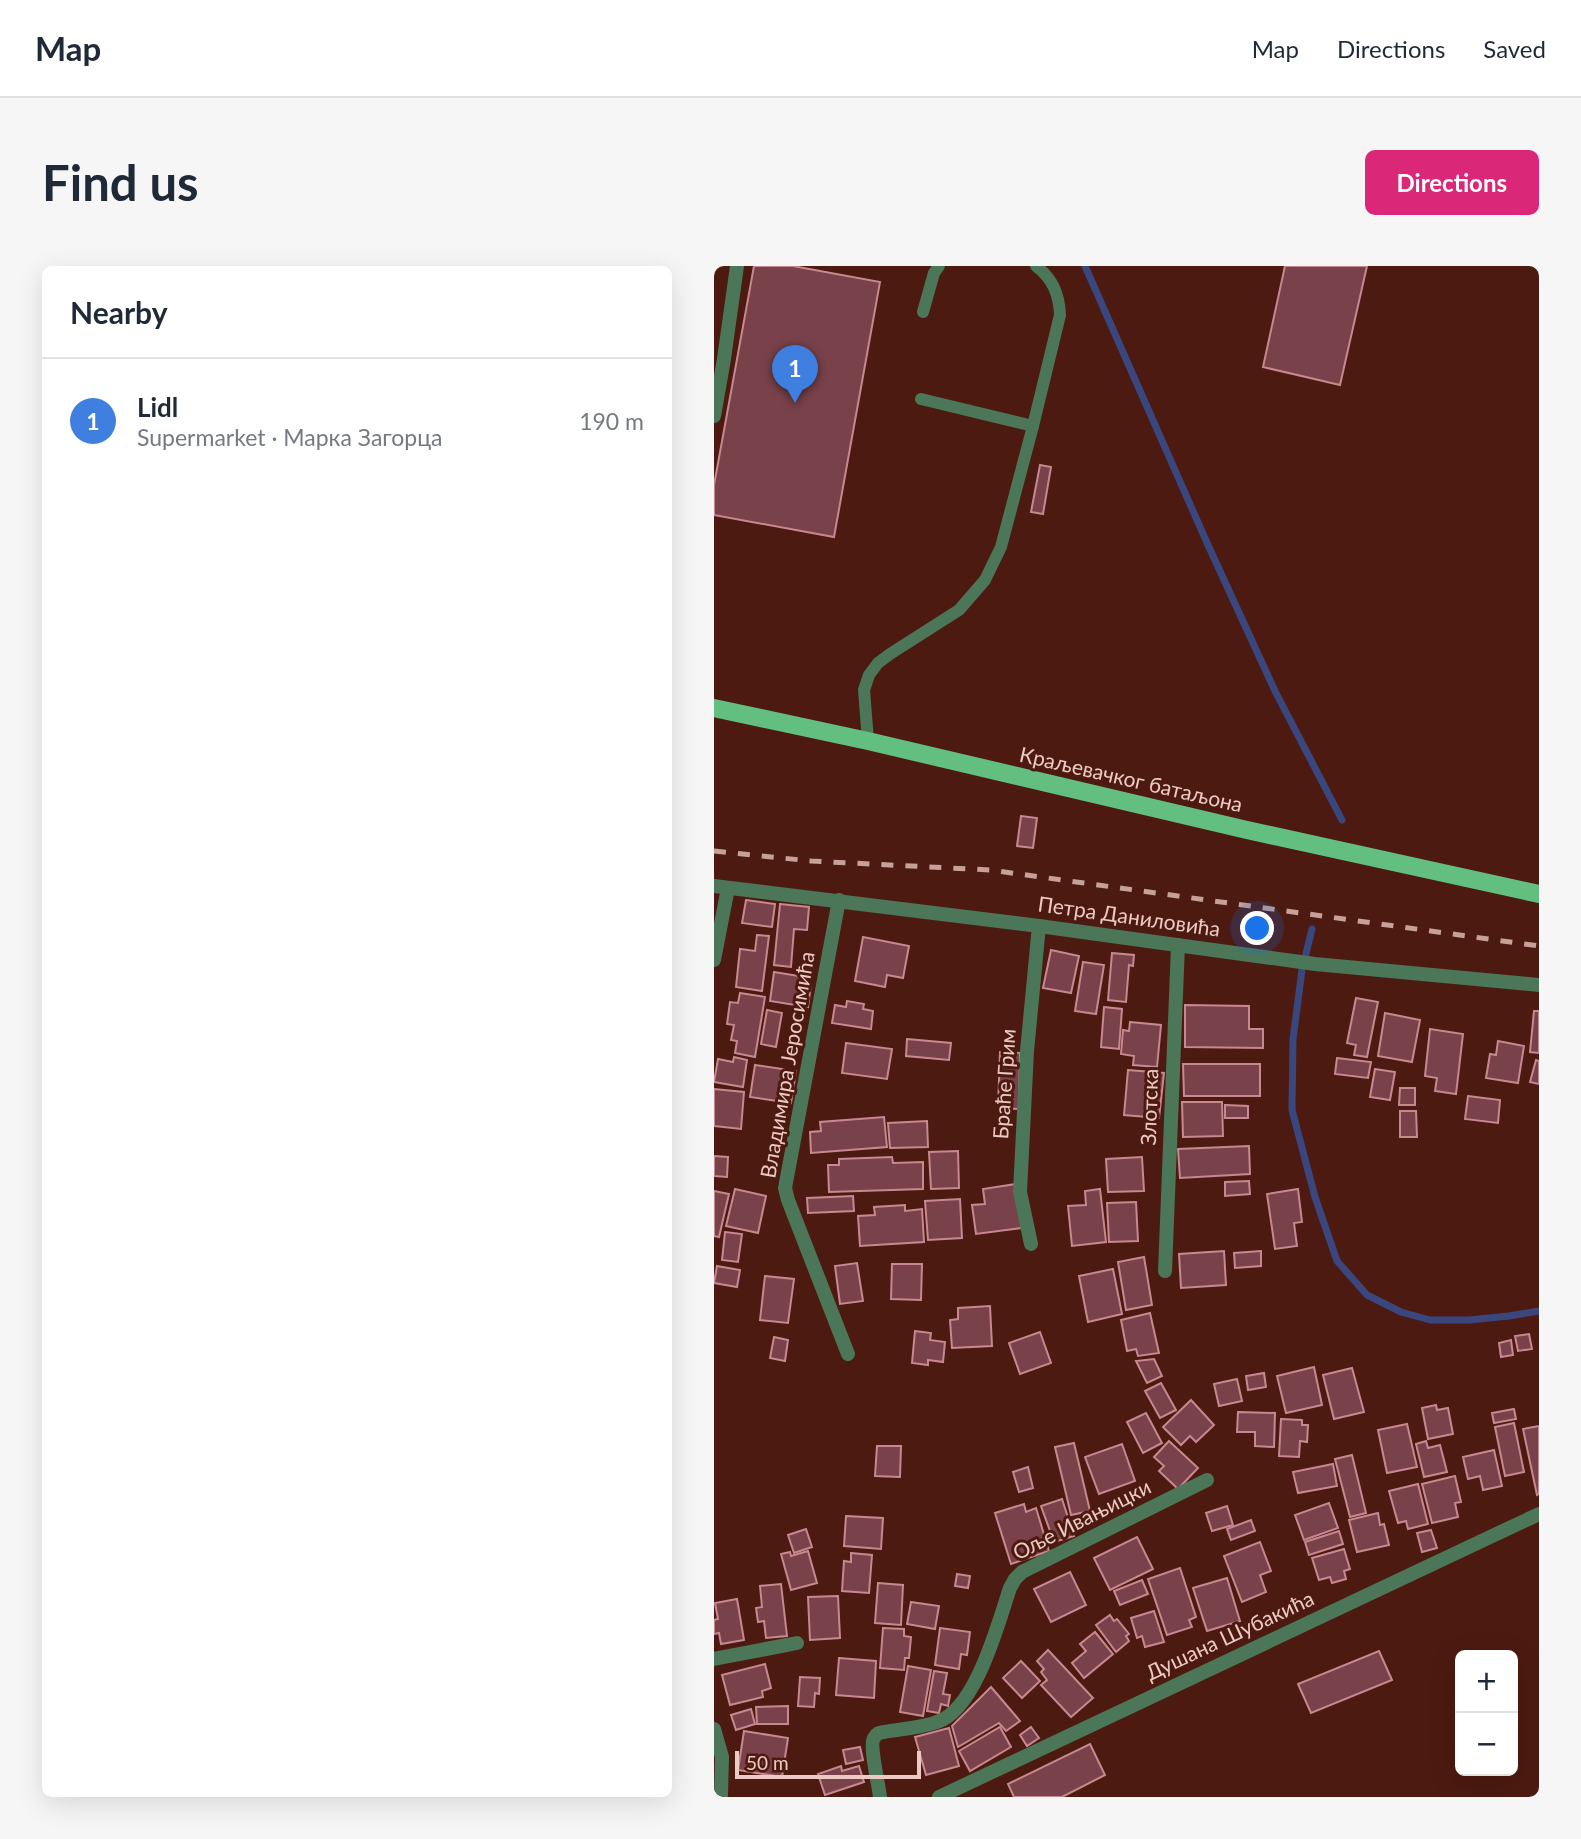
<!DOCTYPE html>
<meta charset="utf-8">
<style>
body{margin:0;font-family:Lato,sans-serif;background:#f6f6f7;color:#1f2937}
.controls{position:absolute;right:21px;bottom:21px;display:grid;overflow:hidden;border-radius:10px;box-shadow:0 7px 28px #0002}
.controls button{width:63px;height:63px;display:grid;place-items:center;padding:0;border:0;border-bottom:2px solid #e0e1e3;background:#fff;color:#1f2937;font:35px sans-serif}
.scale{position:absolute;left:21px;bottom:18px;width:186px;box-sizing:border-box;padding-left:7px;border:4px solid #eccac3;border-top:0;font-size:19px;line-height:24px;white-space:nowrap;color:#eccac3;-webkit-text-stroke:5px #4c1a11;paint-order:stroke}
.you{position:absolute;left:544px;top:663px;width:24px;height:24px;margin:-18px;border:5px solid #fff;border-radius:50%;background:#1a73e8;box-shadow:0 0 0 10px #1a73e833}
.badge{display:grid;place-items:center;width:46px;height:46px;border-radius:50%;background:#db2777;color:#fff;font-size:23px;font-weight:700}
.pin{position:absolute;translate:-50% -58px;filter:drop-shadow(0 2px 4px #0008)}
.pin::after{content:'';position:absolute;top:37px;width:24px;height:21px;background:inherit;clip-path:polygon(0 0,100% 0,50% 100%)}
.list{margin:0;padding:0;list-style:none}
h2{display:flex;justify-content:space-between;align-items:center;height:91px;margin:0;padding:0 28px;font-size:30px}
h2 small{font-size:23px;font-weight:400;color:#747a83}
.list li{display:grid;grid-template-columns:46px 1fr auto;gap:21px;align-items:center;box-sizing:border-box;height:126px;padding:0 28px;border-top:2px solid #e0e1e3}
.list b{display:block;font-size:26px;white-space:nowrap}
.list p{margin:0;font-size:23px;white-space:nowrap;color:#747a83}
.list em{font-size:23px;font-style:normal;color:#747a83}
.map{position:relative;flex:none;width:825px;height:1531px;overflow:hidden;border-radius:10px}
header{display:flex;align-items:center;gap:42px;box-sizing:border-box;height:98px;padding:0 35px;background:#fff;border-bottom:2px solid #e0e1e3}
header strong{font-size:33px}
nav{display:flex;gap:38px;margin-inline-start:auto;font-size:24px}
.intro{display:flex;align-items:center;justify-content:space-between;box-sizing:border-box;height:168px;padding:0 42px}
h1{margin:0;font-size:49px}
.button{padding:18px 32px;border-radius:10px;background:#db2777;color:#fff;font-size:24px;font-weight:700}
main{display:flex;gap:42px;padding:0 42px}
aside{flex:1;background:#fff;border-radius:10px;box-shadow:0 7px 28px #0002}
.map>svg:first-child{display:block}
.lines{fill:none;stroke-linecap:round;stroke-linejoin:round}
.stream{stroke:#3a477e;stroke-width:7}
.building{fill:#794149;stroke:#c7888f;stroke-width:2}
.lane{stroke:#4b7657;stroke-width:12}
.street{stroke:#4b7657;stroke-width:14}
.primary{stroke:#62bf7f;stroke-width:18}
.rail{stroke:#c6a199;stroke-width:5;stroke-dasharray:12 12;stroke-linecap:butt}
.labels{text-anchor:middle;stroke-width:6;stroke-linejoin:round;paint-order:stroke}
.street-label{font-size:21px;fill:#eccac3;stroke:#4c1a11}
</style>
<header>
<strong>Map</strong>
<nav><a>Map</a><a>Directions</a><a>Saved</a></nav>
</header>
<div class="intro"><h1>Find us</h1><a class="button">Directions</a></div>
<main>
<aside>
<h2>Nearby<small></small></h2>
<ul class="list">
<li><span class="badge" style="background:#3f7fe0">1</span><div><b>Lidl</b><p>Supermarket · Марка Загорца</p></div><em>190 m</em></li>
</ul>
</aside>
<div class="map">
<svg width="825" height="1531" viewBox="0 0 825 1531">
<rect width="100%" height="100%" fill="#4c1a11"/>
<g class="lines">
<!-- stream -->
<g class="stream">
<polyline points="371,0 494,279 561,425 628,554"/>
<polyline points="598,663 588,704 579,773 578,844 601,931 623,995 653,1029 687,1046 716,1054 755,1054 795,1050 825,1045"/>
</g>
</g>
<!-- building -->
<g class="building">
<polygon points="40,0 79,0 166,16 120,271 0,249 0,219"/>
<polygon points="571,0 653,0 626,119 549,101"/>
<polygon points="326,199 337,201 329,248 317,246"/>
<polygon points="307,550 323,552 319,582 303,580"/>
<polygon points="32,634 61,638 58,661 28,657"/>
<polygon points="66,638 95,641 93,664 80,663 77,701 60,699"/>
<polygon points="43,669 55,670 48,725 22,721 26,683 41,685"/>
<polygon points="149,671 195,680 189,712 173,709 171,721 141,715"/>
<polygon points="337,684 365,690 357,727 329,722"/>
<polygon points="398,687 420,689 419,700 415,699 412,736 394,734"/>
<polygon points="369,696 390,699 382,748 361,745"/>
<polygon points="60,706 85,710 85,716 97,718 94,741 56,735"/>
<polygon points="26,727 51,731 41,791 21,787 23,775 17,774 20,759 13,758 16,736 24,737"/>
<polygon points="642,732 664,736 653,791 640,789 642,779 633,777"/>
<polygon points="133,735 150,738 149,743 159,745 157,763 118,757 121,739 132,741"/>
<polygon points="471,739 535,740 535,763 549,763 549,782 471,781"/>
<polygon points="390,741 408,743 405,783 387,781"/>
<polygon points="53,744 68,747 62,781 47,778"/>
<polygon points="820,745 825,745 825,787 816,786"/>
<polygon points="671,747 706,754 698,796 664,790"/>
<polygon points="416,756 447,759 443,801 419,799 420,790 407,788 409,764 415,765"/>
<polygon points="716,763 749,768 742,828 721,825 723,812 711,810"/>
<polygon points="193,773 237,777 235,794 192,790"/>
<polygon points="784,775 810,780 804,817 772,812 776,788 782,789"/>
<polygon points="132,777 178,783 173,813 128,807"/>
<polygon points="286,786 306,787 305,843 284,842"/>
<polygon points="20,791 33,794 29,821 0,816 4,793 19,796"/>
<polygon points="623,792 657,796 654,812 621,808"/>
<polygon points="822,794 825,795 825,818 816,816"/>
<polygon points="469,798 546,798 546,830 470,830"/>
<polygon points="41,799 82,805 77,837 36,831"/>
<polygon points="661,803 681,806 676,834 656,831"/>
<polygon points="414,804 450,807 445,852 410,849"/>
<polygon points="686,822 701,822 701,839 685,839"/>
<polygon points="0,823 30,826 27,863 0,860"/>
<polygon points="754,830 786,834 784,857 751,853"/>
<polygon points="468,836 508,836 509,870 469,871"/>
<polygon points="511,839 534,840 534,852 511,852"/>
<polygon points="686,845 702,845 703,871 686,871"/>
<polygon points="170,851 173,881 97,887 96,866 107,865 106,856"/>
<polygon points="213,855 214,881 176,882 174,857"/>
<polygon points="535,880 536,908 466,912 464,883"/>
<polygon points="244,885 245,922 217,923 215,886"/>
<polygon points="0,890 14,891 13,911 0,910"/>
<polygon points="178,891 179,897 209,896 209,923 115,926 114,899 125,899 125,893"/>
<polygon points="428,891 430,925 394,926 392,893"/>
<polygon points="535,915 536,928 511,930 511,916"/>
<polygon points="302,918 308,962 262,968 258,939 271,938 269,923"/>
<polygon points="21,923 52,930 44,967 12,960"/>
<polygon points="386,923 392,976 358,980 354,940 372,939 371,925"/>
<polygon points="584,923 588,956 580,957 583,980 561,983 553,928"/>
<polygon points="0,925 15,928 5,971 0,970"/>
<polygon points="139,930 140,945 94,947 93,932"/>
<polygon points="246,933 248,972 214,974 211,935"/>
<polygon points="422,936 424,975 395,976 393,937"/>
<polygon points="191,939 191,945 208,943 210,976 146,980 144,950 161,949 160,941"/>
<polygon points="11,966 28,968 24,996 8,994"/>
<polygon points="510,985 512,1019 467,1022 465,988"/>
<polygon points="547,985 547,1000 521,1002 520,987"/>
<polygon points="430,991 438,1039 412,1044 404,996"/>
<polygon points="143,997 149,1035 126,1038 121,1000"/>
<polygon points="178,998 208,998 207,1034 177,1033"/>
<polygon points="3,1000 26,1004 23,1021 0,1017"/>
<polygon points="399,1003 408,1048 374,1056 365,1010"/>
<polygon points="51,1010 80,1013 74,1057 46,1054"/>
<polygon points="276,1040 278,1080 238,1082 236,1054 244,1053 244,1042"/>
<polygon points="436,1047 445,1087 424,1090 422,1083 413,1085 407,1054"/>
<polygon points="201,1065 217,1067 216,1074 231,1076 229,1096 214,1094 214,1099 198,1097"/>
<polygon points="326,1066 337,1097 306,1108 295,1077"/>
<polygon points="815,1068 818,1083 804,1085 801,1070"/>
<polygon points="60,1071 74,1074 71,1095 56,1092"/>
<polygon points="797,1074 799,1089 787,1091 785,1077"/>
<polygon points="440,1093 448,1110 433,1117 422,1095"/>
<polygon points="600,1101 608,1139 572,1147 563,1110"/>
<polygon points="638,1102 650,1146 620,1153 609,1109"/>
<polygon points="550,1107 552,1121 534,1124 532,1110"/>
<polygon points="523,1113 528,1135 505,1140 500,1118"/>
<polygon points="447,1117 462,1144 446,1152 431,1125"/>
<polygon points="477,1134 500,1159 482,1176 476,1170 467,1179 449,1161"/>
<polygon points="722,1139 723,1144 734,1142 739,1168 714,1173 708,1142"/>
<polygon points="800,1143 802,1153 780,1157 778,1147"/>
<polygon points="524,1146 561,1147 560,1181 541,1180 541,1166 523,1166"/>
<polygon points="432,1147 448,1177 429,1187 413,1156"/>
<polygon points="567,1153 588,1154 588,1159 594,1159 593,1176 586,1175 585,1191 565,1190"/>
<polygon points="800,1157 810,1206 791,1210 781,1161"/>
<polygon points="693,1158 703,1201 673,1207 664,1164"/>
<polygon points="825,1160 825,1228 823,1229 809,1163"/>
<polygon points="455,1175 484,1202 464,1223 445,1205 450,1200 440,1191"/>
<polygon points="712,1175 714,1182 726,1179 733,1206 710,1211 702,1178"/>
<polygon points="360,1177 376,1245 357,1249 341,1181"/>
<polygon points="408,1178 421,1215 385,1228 371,1191"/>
<polygon points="163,1180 187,1180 186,1211 161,1210"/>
<polygon points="780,1184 788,1220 769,1224 766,1210 754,1213 749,1191"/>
<polygon points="638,1189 652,1247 636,1251 621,1193"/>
<polygon points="619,1198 623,1220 584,1227 579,1206"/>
<polygon points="314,1201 319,1222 305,1226 299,1206"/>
<polygon points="741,1210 747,1236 741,1237 744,1251 718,1257 708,1218"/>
<polygon points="704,1218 714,1258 694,1263 692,1255 684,1257 675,1225"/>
<polygon points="348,1233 360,1270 340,1276 327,1240"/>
<polygon points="615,1237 624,1262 590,1274 581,1249"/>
<polygon points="310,1238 312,1246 322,1242 335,1285 297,1298 281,1247"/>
<polygon points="513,1240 519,1259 498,1265 492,1247"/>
<polygon points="664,1247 666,1259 670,1258 675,1279 643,1286 635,1254"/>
<polygon points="132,1250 169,1252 167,1283 130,1280"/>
<polygon points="537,1254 541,1265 517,1274 513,1263"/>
<polygon points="92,1263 98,1281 80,1287 74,1269"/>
<polygon points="717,1264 723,1282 708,1286 703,1267"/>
<polygon points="625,1265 629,1278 595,1289 591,1276"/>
<polygon points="423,1271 439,1303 396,1324 380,1292"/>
<polygon points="546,1276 557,1305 546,1309 552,1326 528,1336 510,1290"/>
<polygon points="630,1283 636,1303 630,1305 632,1313 618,1317 616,1311 605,1314 598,1292"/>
<polygon points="94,1285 103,1317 77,1324 67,1288 76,1286 77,1290"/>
<polygon points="137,1287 158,1289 155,1327 128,1325 130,1295 137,1296"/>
<polygon points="466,1302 482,1351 475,1354 478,1361 453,1369 434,1313"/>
<polygon points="356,1306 372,1339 337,1356 320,1323"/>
<polygon points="243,1308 256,1310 254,1322 241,1320"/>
<polygon points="513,1312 526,1355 493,1365 479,1322"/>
<polygon points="428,1314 434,1328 406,1339 400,1325"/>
<polygon points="164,1317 189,1319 187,1359 161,1357"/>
<polygon points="67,1318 73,1370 52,1372 50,1355 44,1356 42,1342 48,1341 46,1320"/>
<polygon points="124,1330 126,1372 96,1374 94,1331"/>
<polygon points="23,1333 30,1374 7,1378 5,1367 0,1368 0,1354 4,1353 1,1337"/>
<polygon points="197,1336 225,1340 221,1363 193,1358"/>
<polygon points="440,1345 450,1376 431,1381 428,1370 423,1372 417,1352"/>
<polygon points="396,1349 400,1355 403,1353 415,1368 412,1370 415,1375 402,1386 382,1359"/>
<polygon points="169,1362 190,1363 190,1370 197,1371 195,1392 191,1392 190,1404 166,1402"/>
<polygon points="226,1362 256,1366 253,1389 247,1388 245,1403 221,1399"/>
<polygon points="381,1366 399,1388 370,1412 358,1397 372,1385 366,1378"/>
<polygon points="334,1384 379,1432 357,1451 327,1419 333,1414 327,1406 330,1403 323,1395"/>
<polygon points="665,1385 678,1414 597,1447 584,1418"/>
<polygon points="125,1392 162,1395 160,1432 122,1429"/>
<polygon points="307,1395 326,1415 308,1432 289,1412"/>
<polygon points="51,1398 57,1422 48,1425 49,1431 16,1439 8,1409"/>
<polygon points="194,1400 217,1404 209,1450 186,1446"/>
<polygon points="220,1405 233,1407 229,1428 236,1429 234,1440 227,1438 225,1447 213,1445"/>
<polygon points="86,1411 106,1412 105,1428 101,1427 100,1441 84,1440"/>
<polygon points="277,1421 306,1455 292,1465 285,1457 244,1481 238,1460"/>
<polygon points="74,1440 74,1458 43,1458 42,1441"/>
<polygon points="37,1443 41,1458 22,1464 17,1449"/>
<polygon points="286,1461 297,1481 256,1505 245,1485"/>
<polygon points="317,1461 325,1472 313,1480 306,1469"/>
<polygon points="235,1462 245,1500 212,1509 201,1471"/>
<polygon points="30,1465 74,1472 68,1511 24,1504"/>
<polygon points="376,1478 391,1509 348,1531 300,1531 294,1518"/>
<polygon points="146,1481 149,1494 132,1498 129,1484"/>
<polygon points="127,1500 128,1505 145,1500 150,1516 111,1529 104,1508"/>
</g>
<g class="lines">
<!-- lane -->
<g class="lane">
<polyline points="209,46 220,7 225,0"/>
<path d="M 319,160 L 346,49 C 345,28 339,13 322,0"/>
<polyline points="154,475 150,424 155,409 164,397 176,388 245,344 271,314 287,281 319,160 207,133"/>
</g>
<!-- street -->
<g class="street">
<polyline points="0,150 10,93 23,0"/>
<polyline points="0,620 325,660 601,698 825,719"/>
<polyline points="125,634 71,922 74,934 134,1088"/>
<polyline points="0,694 14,622"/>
<polyline points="317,978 306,926 313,785 325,660"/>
<polyline points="451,1005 464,679"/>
<polyline points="0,1393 83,1377"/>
<polyline points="0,1463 8,1491 7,1529"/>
<path d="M 166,1531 C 165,1520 155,1479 160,1472 C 163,1467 165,1467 170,1466 C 187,1463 206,1462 223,1456 C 262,1444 284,1357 296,1322 L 301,1313 L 308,1306 L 493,1214"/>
<polyline points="225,1531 825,1248"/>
</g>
<!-- primary -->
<polyline class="primary" points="0,442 154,475 533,564 825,628"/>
<!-- rail -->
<polyline class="rail" points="0,585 97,595 276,604 825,680"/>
</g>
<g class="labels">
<!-- street labels -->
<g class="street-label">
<text transform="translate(417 514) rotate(13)" y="7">Краљевачког батаљона</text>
<text transform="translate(415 651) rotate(8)" y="7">Петра Даниловића</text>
<text transform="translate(74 799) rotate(-80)" y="7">Владимира Јеросимића</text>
<text transform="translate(291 818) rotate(-86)" y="7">Браће Грим</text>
<text transform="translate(436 841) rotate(-88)" y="7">Злотска</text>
<text transform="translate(368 1254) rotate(-27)" y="7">Оље Ивањицки</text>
<text transform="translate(516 1370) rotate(-25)" y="7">Душана Шубакића</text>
</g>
</g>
</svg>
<div class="controls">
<button>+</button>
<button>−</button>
</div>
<div class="scale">50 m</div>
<div class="you"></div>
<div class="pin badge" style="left:81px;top:137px;background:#3f7fe0">1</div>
</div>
</main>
